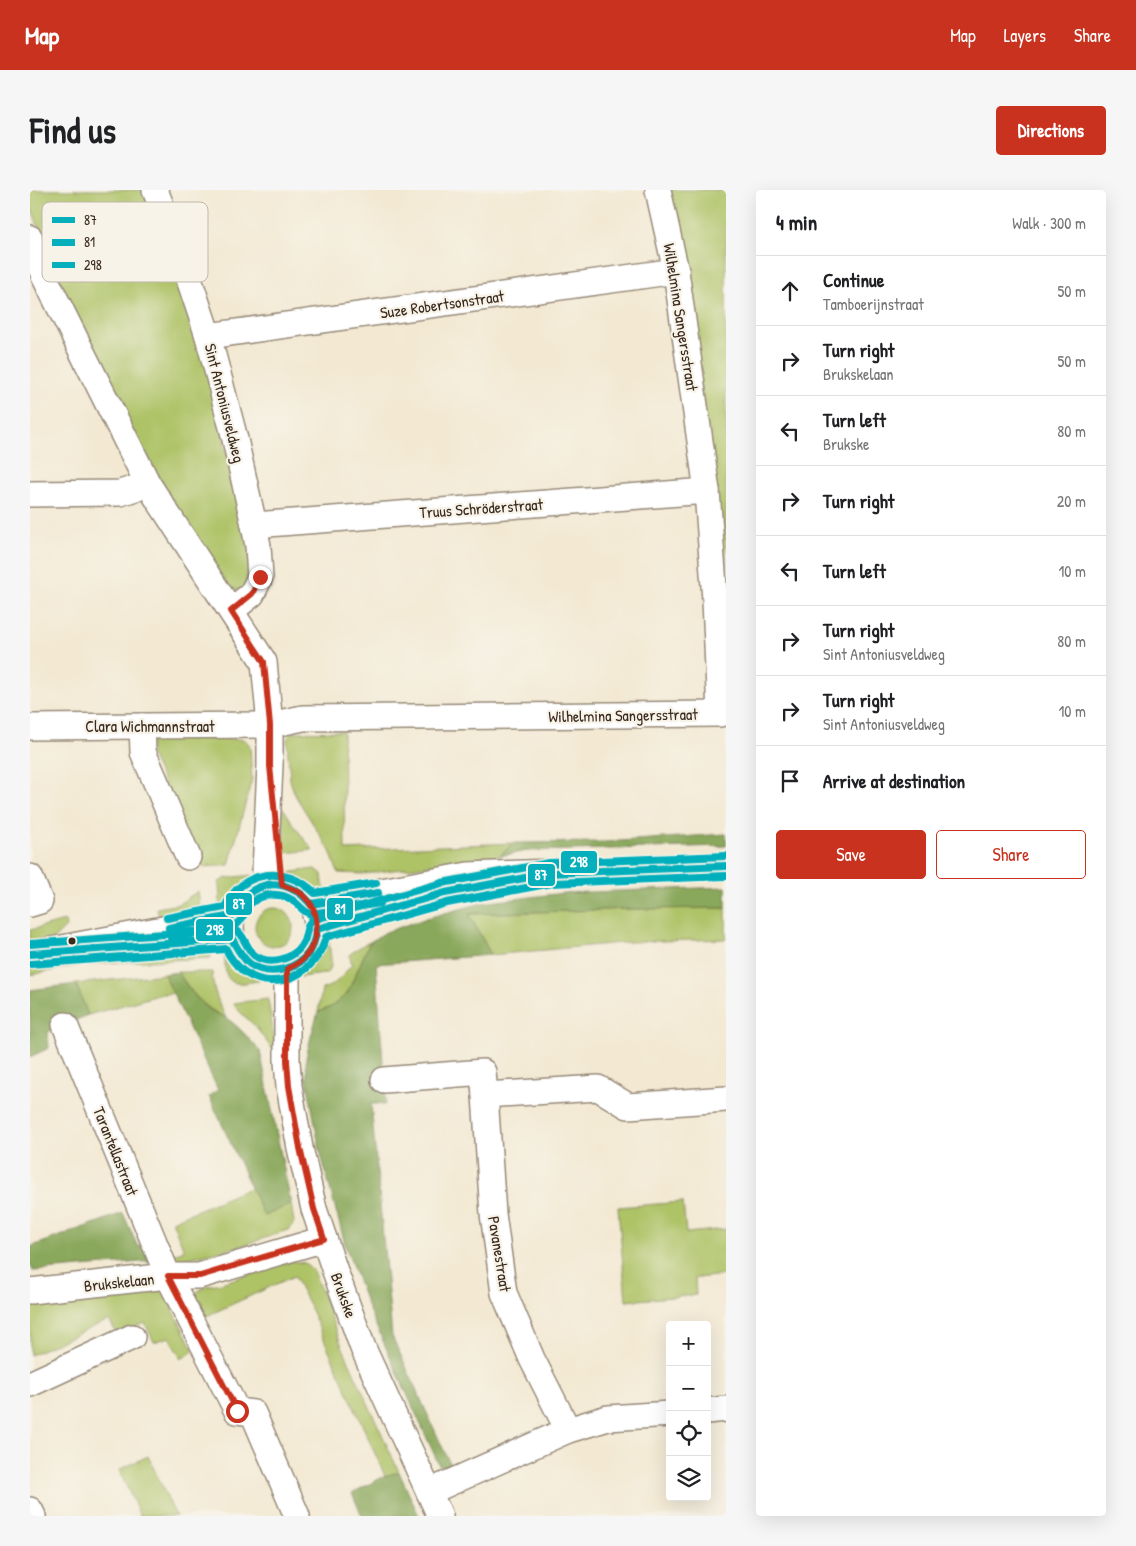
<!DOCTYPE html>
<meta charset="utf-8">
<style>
body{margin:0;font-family:"Patrick Hand",sans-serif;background:#f6f6f6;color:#202124}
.controls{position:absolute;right:15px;bottom:15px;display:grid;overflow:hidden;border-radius:5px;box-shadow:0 5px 20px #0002}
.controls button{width:45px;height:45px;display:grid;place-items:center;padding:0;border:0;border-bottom:1px solid #e0e0e0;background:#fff;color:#202124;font:25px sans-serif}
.stop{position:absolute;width:15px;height:15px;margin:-11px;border:4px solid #c8321e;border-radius:50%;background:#fff}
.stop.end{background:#c8321e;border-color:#fff;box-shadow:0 1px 5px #0008}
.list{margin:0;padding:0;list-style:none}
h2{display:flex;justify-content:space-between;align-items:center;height:65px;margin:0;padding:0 20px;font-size:21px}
h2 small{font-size:16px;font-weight:400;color:#757577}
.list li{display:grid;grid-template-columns:32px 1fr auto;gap:15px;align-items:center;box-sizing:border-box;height:70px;padding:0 20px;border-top:1px solid #e0e0e0}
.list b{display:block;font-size:19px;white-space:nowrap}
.list p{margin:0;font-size:16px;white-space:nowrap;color:#757577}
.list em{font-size:16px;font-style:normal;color:#757577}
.actions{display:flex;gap:10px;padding:15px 20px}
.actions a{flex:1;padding:11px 0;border:1px solid #c8321e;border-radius:5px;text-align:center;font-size:18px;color:#c8321e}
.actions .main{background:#c8321e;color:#fff}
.icon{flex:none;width:28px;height:28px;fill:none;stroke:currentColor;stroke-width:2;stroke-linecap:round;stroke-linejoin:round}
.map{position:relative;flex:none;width:696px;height:1326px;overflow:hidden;border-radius:5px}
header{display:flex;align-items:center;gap:30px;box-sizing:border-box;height:70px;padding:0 25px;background:#c8321e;color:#fff}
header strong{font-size:24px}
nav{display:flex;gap:28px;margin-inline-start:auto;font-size:18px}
.intro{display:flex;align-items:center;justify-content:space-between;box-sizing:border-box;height:120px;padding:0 30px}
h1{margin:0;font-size:35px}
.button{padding:12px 22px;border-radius:5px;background:#c8321e;color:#fff;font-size:18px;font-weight:700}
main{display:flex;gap:30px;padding:0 30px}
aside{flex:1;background:#fff;border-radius:5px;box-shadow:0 5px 20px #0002}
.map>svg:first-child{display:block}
.green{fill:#aec266;stroke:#747642}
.forest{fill:#8aa85b;stroke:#62693c}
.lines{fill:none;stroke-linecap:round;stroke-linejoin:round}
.minor-casing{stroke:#978a78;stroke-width:28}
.minor{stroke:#fff;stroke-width:25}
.bus-1-casing{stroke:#f7f3e8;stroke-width:11}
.bus-2-casing{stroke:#f7f3e8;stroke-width:11}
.bus-3-casing{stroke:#f7f3e8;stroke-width:11}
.bus-1{stroke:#06afbc;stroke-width:8}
.bus-2{stroke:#06afbc;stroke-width:8}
.bus-3{stroke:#06afbc;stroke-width:8}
.route{stroke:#c8321e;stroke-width:6}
.bus-dot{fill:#3b2a1e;stroke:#f7f3e8;stroke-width:2}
.labels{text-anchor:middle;stroke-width:4.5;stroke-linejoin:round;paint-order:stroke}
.street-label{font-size:16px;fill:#3b2a1e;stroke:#f7f3e8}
.key{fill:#f7f3e8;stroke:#bfb7ab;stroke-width:1}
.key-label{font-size:14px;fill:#3b2a1e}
.line-badge{stroke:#f7f3e8;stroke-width:2}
.badge-label{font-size:14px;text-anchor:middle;font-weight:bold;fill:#fff}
</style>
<header>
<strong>Map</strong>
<nav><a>Map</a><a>Layers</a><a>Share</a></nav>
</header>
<div class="intro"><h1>Find us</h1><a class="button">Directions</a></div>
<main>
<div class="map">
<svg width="696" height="1326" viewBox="0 0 696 1326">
<rect width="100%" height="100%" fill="#f7f3e8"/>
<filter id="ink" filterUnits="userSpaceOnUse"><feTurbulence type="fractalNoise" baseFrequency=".02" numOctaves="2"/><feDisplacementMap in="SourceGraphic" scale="10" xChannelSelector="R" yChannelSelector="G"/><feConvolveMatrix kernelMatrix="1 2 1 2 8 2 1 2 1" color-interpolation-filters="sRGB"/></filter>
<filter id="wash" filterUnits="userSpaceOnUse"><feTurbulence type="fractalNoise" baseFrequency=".0096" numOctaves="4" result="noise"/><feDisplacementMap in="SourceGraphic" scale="20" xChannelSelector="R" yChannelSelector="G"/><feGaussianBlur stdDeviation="1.12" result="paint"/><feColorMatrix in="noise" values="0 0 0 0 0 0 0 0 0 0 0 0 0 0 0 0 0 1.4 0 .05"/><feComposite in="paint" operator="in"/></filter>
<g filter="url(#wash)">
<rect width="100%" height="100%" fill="#f3e9d3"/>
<!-- green -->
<g class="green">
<polygon points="0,0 119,0 163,112 224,384 210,400 197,399 175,367 79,201 20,68 0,14"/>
<polygon points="638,0 696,0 696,434"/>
<polygon points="313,541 315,660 484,653 469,666 333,684 308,683 300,661 265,605 260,590 257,549 261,543 267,542"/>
<polygon points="137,543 139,549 213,549 217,552 220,556 222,589 199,675 173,677 120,563 121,552 130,545"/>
<polygon points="252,618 253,618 266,638 283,660 255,663"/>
<polygon points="284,679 287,680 292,684 294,703 282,701 261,683 263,682"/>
<polygon points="222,685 223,688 201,710 191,717 190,716 189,692 197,688"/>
<polygon points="168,701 171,724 129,728 127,718 149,714"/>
<circle cx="244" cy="737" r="19"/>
<polygon points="696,718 696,749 601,752 461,765 439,724 603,719"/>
<polygon points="35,731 36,737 24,749 0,752 0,740"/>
<path d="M 298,750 L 299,751 C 303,786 305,783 270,787 L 268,785 L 285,767 Z"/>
<path d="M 340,752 L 317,804 L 301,817 L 288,822 L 292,799 C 307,795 312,786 322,774 L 319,765 L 331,756 Z"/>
<polygon points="180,759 181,768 56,774 0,785 0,776 65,767"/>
<path d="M 195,761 C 202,765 206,770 212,775 C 218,779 224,783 229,788 L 228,791 C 212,793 197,799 195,777 C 195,771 194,766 195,761 Z"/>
<path d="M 148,782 L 182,782 C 183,800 188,812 196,828 C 173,817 162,804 148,782 Z"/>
<polygon points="134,784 144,803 132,804 58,825 46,794"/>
<polygon points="238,809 246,860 245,863 225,836 210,822 203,813"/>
<polygon points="222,997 234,1026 261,1014 264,1032 260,1039 215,1055 147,1071 144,1064 154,1060 142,1031"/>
<polygon points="653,1012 656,1043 696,1039 696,1085 665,1088 666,1105 596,1111 588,1017"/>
<polygon points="263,1071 275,1073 283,1080 312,1156 369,1282 355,1286 277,1111 264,1086 170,1129 163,1110 167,1102 176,1096 191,1093"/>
<polygon points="133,1100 164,1161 151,1169 139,1147 124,1152 115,1133 87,1144 79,1130 0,1165 0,1111"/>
<polygon points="118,1266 146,1326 110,1326 89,1280"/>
</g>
<!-- forest -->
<g class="forest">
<polygon points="696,644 696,656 498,661 469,666 484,653 575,652"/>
<polygon points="696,697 696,718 603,719 439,724 461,765 346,774 356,914 341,914 362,1146 421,1276 417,1278 409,1275 338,1118 316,1058 290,961 277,891 276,868 281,846 288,822 301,817 317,804 340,752 356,742 397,728 452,713 533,703"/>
<path d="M 148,782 C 157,796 167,812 182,821 C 186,824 192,825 196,828 C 209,836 220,850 230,861 L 261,1014 L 234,1026 L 179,906 L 188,900 L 134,784 Z"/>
<polygon points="46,794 58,825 18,842 19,858 0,867 0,800"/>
<polygon points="93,1023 107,1055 123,1060 123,1071 3,1081 0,1074 0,1057"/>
<polygon points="369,1282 389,1326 332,1326 322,1303 355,1286"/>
</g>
</g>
<g filter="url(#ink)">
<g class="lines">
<!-- minor casing -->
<g class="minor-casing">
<g id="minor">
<polyline points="125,0 155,77 178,146 204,245 224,335 228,356 230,387 222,404 201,421"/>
<polyline points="0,48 14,86 118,294 234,472 240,535 240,576 235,681 237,695"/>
<polyline points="178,146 646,81"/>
<polyline points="0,304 90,303 118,294"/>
<polyline points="224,335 677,301"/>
<polyline points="112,536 113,562 158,667"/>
<polyline points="0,537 240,535 273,528 690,524 685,410 677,301 646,81 628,0"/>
<polyline points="0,687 10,711 0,714"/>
<circle cx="244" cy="737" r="43"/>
<polyline points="281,714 438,685 696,676"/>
<polyline points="287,739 393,709"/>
<polyline points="128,754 202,749"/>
<polyline points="0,764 202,726"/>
<polyline points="257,779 257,871 259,896 270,958 284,1019 305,1081 333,1158 410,1326"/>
<polyline points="35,835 138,1086 207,1221 223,1223 267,1326"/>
<polyline points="354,890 453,882 455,905"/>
<polyline points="0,1101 138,1086 169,1086 294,1049"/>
<polyline points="0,1194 102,1147"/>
<polyline points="677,1221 696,1219"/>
<polyline points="538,1240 502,1169 474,1103 463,1024 455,905 568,898 598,916 696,909"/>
<polyline points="399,1302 538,1240 578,1228 640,1224"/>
<polyline points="0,1320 3,1326"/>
</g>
</g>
<!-- minor -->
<use href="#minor" class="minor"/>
<!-- bus-1 casing -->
<g class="bus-1-casing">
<g id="bus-1">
<path d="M 139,738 L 202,726 C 213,700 240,685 266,701 C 272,704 276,709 281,714 L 348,703"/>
<path d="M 0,764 L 202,749 C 207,758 212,768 220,774 C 239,787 268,780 280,761 C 284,754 285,747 287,739 L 415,703 L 521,683 L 696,676"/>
</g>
</g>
<!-- bus-2 casing -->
<g class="bus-2-casing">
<g id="bus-2">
<path d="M 141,748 L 206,735 C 214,730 214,719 221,713 C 232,703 250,702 262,710 C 269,714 272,722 281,724 L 350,713"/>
<path d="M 1,774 L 196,759 C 200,768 206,775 213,781 C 245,805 287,783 296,747 L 417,713 L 522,693 L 696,686"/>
</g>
</g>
<!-- bus-3 casing -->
<g class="bus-3-casing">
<g id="bus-3">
<path d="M 137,728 L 195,717 C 212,679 256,675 285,703 L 346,693"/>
<path d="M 0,754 L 202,739 C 214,742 215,757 224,765 C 240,777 266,769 274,751 C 277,743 276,736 282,730 L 412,693 L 519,673 L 696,666"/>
</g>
</g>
<!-- bus-1 -->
<use href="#bus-1" class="bus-1"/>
<!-- bus-2 -->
<use href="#bus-2" class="bus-2"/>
<!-- bus-3 -->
<use href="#bus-3" class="bus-3"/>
</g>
</g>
<g class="lines" filter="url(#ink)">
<!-- route -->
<path class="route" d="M 207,1221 L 138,1086 L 170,1086 L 294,1049 L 284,1019 L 270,958 L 259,896 L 257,871 L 257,779 C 263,776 270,773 274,768 C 290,751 292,722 273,705 C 267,700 259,698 252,695 L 240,576 L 240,535 L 234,472 L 201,421 L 222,404 L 230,387"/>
</g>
<!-- markers -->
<circle class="bus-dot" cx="42" cy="751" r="4.5"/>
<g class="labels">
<!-- street labels -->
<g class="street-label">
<text transform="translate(412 114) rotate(-8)" y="6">Suze Robertsonstraat</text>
<text transform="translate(651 127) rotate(81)" y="6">Wilhelmina Sangersstraat</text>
<text transform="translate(195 213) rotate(76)" y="6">Sint Antoniusveldweg</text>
<text transform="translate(451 318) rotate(-4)" y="6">Truus Schröderstraat</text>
<text transform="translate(593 525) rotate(-1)" y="6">Wilhelmina Sangersstraat</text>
<text x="120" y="542">Clara Wichmannstraat</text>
<text transform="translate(86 961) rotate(68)" y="6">Tarantellastraat</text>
<text transform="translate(470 1064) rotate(81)" y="6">Pavanestraat</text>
<text transform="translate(89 1092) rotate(-6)" y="6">Brukskelaan</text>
<text transform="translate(314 1105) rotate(70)" y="6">Brukske</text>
</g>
</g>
<!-- legend -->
<rect x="12" y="12" width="166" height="80" rx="8" class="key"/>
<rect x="22" y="27" width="23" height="6" fill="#06afbc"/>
<rect x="22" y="49" width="23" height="7" fill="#06afbc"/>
<rect x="22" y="72" width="23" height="6" fill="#06afbc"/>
<g class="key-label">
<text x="54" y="35">87</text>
<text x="54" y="57">81</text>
<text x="54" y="80">298</text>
</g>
<g class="line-badge">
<rect x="530" y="660" width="38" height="24" rx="5" fill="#06afbc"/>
<rect x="497" y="673" width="29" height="24" rx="5" fill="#06afbc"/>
<rect x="195" y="702" width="28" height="24" rx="5" fill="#06afbc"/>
<rect x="296" y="707" width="28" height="24" rx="5" fill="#06afbc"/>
<rect x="165" y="728" width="39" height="24" rx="5" fill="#06afbc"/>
</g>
<g class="badge-label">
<text x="549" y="677">298</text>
<text x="511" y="690">87</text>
<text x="209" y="719">87</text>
<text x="310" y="724">81</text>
<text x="185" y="745">298</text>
</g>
</svg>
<div class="controls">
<button>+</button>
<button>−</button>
<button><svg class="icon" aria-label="locate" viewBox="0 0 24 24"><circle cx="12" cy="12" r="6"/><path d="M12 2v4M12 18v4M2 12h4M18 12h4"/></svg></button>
<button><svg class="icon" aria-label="layers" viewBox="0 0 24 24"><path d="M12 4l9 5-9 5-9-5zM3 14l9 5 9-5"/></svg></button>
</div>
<div class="stop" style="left:207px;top:1221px"></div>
<div class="stop end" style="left:230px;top:387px"></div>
</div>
<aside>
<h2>4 min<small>Walk · 300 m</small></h2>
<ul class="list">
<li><svg class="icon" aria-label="ahead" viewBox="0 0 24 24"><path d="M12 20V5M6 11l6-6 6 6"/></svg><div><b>Continue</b><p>Tamboerijnstraat</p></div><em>50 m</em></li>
<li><svg class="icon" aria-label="right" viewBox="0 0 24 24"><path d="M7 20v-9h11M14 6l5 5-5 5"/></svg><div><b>Turn right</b><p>Brukskelaan</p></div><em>50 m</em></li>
<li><svg class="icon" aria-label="left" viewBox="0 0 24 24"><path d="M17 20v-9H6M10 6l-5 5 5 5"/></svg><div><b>Turn left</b><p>Brukske</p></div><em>80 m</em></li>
<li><svg class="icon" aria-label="right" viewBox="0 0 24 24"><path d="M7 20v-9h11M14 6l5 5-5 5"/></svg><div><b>Turn right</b></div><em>20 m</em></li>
<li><svg class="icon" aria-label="left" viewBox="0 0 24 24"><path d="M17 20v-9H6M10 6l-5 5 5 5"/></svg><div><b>Turn left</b></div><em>10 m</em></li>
<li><svg class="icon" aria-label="right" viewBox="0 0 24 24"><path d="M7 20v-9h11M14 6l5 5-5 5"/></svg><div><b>Turn right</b><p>Sint Antoniusveldweg</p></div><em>80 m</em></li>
<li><svg class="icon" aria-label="right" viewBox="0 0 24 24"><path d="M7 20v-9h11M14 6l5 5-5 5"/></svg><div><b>Turn right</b><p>Sint Antoniusveldweg</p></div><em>10 m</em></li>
<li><svg class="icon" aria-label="arrive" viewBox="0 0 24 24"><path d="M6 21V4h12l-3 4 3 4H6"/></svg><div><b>Arrive at destination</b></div></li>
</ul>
<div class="actions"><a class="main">Save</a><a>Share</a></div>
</aside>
</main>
